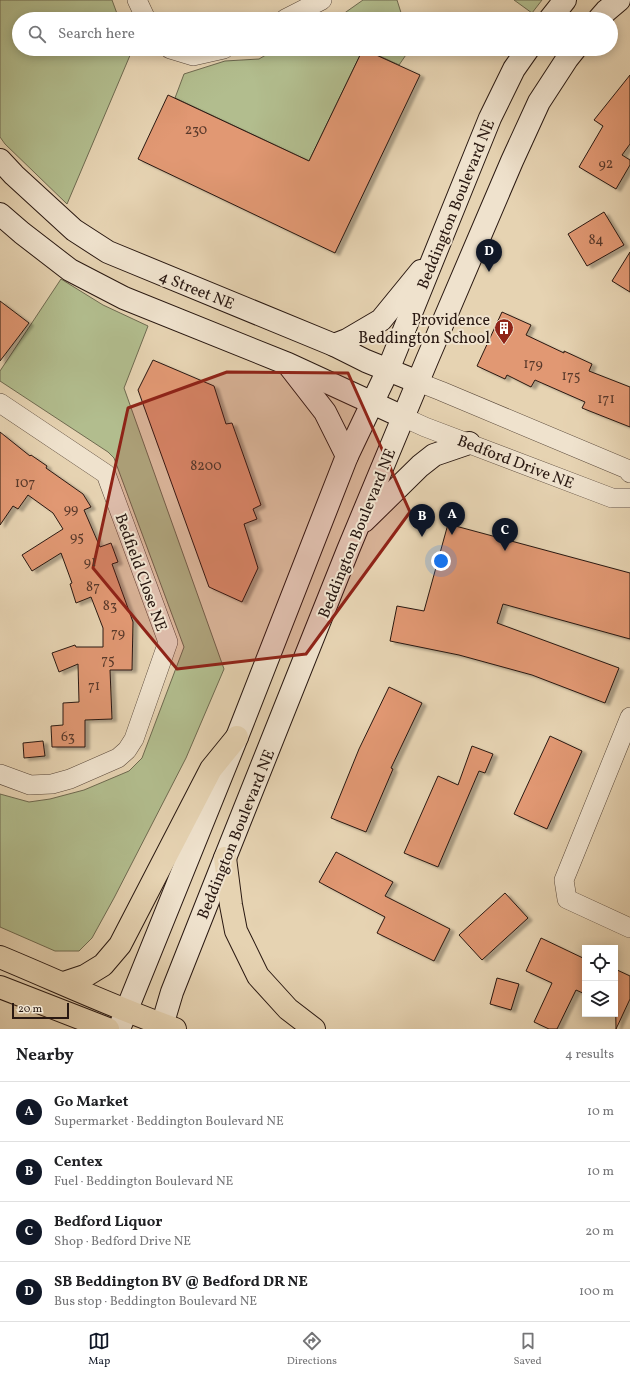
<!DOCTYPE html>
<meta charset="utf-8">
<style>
body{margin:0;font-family:Vollkorn,serif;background:#f6f6f6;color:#202124}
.controls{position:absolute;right:12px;bottom:12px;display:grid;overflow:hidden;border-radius:0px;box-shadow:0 2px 10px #0003}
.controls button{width:36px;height:36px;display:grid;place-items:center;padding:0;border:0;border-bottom:1px solid #e0e0e0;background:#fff;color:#202124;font:20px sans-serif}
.scale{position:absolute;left:12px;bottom:10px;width:57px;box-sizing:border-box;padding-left:4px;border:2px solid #291811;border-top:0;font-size:11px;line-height:14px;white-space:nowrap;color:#291811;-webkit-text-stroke:3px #efe2cd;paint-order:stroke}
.you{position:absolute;left:441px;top:561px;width:14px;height:14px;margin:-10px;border:3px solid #fff;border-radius:50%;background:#1a73e8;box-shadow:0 0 0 6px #1a73e833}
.badge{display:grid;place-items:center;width:26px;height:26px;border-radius:50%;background:#111827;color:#fff;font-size:13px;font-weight:700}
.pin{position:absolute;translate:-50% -33px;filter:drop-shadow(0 1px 2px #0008)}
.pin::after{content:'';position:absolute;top:21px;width:14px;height:12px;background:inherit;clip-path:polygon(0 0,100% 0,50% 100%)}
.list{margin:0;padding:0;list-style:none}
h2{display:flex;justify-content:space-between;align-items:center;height:52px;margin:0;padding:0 16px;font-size:17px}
h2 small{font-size:13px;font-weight:400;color:#757577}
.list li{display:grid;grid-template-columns:26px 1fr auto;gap:12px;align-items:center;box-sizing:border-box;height:60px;padding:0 16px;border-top:1px solid #e0e0e0}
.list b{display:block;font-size:15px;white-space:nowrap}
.list p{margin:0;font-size:13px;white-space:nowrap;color:#757577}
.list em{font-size:13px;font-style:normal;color:#757577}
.icon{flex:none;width:22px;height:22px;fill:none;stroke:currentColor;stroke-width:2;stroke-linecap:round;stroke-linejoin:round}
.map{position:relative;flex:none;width:630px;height:1029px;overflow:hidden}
.search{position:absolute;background:#fff;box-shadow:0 2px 10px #0003;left:12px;right:12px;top:12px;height:44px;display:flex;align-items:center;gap:10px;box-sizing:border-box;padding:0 14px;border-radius:22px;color:#757577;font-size:15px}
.sheet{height:292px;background:#fff}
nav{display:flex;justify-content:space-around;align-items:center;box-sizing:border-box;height:56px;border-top:1px solid #e0e0e0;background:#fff;font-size:11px;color:#757577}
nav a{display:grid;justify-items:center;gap:2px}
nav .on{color:#111827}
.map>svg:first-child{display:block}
.green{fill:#b2bd8e;stroke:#6e6a50}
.building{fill:#e19873;stroke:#291811;filter:url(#shadow)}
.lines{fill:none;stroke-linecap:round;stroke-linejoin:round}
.street-casing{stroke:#584739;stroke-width:20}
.secondary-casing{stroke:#291811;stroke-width:24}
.primary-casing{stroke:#291811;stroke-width:24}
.street{stroke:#efe2cd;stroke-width:19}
.secondary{stroke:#efe2cd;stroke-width:22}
.primary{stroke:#e6d3b2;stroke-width:22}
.marked{fill:#8f2418;fill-opacity:0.2;stroke:#8f2418;stroke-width:3;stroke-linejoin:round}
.labels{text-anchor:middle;stroke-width:4;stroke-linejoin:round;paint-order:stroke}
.number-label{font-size:14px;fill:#57382a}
.street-label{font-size:16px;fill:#291811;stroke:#efe2cd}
.poi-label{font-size:16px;fill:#291811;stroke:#efe2cd;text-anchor:end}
</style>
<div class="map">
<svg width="630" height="1029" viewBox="0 0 630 1029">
<defs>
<filter id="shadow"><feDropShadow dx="4.5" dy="2.5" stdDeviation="1" flood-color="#0004"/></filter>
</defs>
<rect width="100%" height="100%" fill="#e6d3b2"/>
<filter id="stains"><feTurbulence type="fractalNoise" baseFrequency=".005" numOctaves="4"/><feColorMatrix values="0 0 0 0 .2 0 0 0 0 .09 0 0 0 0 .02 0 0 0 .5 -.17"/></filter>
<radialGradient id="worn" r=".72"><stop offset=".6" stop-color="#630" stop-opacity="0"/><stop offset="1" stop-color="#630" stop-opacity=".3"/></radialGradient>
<!-- green -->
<g class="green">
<polygon points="0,0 112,0 119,19 19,19 19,49 130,49 131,53 67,204 5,144 0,137"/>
<polygon points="363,0 397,0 403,19 336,19"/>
<polygon points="514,0 542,0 532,13"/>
<polygon points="276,49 363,49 309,161 175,98 184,74 225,61 259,59"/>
<polygon points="364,49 410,49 399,65"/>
<polygon points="61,279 103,305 148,326 124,388 224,669 186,758 114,898 92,938 79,951 55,951 0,927 0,794 29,802 50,799 84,790 129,771 142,758 184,647 114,458 108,452 0,381 0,371"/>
</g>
<!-- building -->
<g class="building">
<polygon points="363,49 420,75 335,253 138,159 168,95 309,161"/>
<polygon points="630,75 630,144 622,155 630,160 630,165 616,189 579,167 603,126 594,120"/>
<polygon points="604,212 624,245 587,266 568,234"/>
<polygon points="630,252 630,292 612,281"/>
<polygon points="0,301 29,323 0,361"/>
<polygon points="502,312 531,325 526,335 564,353 564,351 592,364 589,371 630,387 630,427 582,408 585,402 535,380 531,387 507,375 505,379 477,366"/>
<polygon points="153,360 214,386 226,424 232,423 261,505 253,509 257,519 244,524 258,568 242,602 209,587 138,390"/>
<polygon points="0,432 30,456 31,455 47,466 46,468 83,494 91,507 84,510 100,547 111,543 118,562 112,564 133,622 132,670 110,670 112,719 85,720 85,747 52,747 51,726 63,725 63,703 79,702 78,664 59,672 52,653 75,645 76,647 103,647 103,628 91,597 76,603 70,584 72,583 61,553 32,571 22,555 63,529 53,513 28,495 18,509 13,506 0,525"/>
<polygon points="448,524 630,573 630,639 503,604 497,623 619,668 605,703 532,675 459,655 390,641 397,606 424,611"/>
<polygon points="389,687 422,703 391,768 393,769 366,832 331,818 359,749"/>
<polygon points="550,736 582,751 547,829 514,814"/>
<polygon points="43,741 45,756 24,758 23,743"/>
<polygon points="472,746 493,754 485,773 479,771 438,867 404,853 438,776 458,785"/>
<polygon points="336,852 393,882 385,896 450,929 434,961 377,933 385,917 319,882"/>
<polygon points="505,893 528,918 482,960 459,935"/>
<polygon points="541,938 585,959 585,994 576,990 557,1029 549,1029 534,1022 552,983 526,971"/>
<polygon points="615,969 630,976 630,999 616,1029"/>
<polygon points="497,978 519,984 511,1010 490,1004"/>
</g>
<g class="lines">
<!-- street casing -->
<g class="street-casing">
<g id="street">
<polyline points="137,0 146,19"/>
<polyline points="285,19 322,0"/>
<polyline points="170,49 193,56 224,49"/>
<polyline points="418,382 441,391 627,469 630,473"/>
<polyline points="0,403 106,474 168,642 134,739 127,750 118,758 70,779 52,784 30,785 0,774"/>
<polyline points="403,417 425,427 612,498 630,498"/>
<polyline points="630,717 564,880 567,899 630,928"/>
</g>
</g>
<!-- secondary casing -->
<g class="secondary-casing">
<g id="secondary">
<polyline points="550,19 565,0"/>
<polyline points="599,19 606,11 619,0"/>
<polyline points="0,160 14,175 74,230 108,252 334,345 366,361 418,382"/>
<polyline points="0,214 22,233 70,270 124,298 288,364 403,417"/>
<polyline points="334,345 347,340 381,320 421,271"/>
<polyline points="290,367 325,412 347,456"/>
<polyline points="364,521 420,466 434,455 469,443"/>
<polyline points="119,1029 237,737 347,456 388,370 490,118 514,69 528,49"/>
<polyline points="161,1029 172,992 225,858 348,550 427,360 512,161 539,102 567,59 575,49"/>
</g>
</g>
<!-- primary casing -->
<g class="primary-casing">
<g id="primary">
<polyline points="225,858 231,905 236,931 258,976 288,1009 314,1029"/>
<path d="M 0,957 C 58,981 115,1008 175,1029"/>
<polyline points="64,983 85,976 103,965 120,945 211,769 237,737"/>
<polyline points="0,987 108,1029"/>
</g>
</g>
<!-- street -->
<use href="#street" class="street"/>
<!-- secondary -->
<use href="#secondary" class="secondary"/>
<!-- primary -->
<use href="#primary" class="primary"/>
</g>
<!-- marked area -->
<path class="marked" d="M 227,372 L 348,373 L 410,512 L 306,654 L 177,669 L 93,568 L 128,408 Z"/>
<!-- icons -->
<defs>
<g id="building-pin" transform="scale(1)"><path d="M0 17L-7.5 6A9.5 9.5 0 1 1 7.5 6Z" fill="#8f2418" stroke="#efe2cd"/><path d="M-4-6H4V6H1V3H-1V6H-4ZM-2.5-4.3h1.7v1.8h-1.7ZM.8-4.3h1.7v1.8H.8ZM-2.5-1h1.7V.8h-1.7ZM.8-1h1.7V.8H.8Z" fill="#fff"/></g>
</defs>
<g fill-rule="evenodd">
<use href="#building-pin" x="504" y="328"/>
</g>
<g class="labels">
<!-- number labels -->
<g class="number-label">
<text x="196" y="134">230</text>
<text x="606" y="168">92</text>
<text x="596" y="244">84</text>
<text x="533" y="368">179</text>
<text x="571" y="380">175</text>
<text x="606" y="403">171</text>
<text x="206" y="470">8200</text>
<text x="25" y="487">107</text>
<text x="71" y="513">99</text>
<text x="77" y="541">95</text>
<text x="90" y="566">91</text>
<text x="93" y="591">87</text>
<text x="110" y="610">83</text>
<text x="118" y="637">79</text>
<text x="108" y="664">75</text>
<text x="94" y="690">71</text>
<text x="68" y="741">63</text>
</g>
<!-- street labels -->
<g class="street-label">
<text transform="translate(455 204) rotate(-68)" y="6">Beddington Boulevard NE</text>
<text transform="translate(197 289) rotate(22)" y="6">4 Street NE</text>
<text transform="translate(516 461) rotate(21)" y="6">Bedford Drive NE</text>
<text transform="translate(356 533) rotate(-68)" y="6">Beddington Boulevard NE</text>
<text transform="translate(142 572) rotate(70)" y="6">Bedfield Close NE</text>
<text transform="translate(235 834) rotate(-68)" y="6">Beddington Boulevard NE</text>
</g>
<!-- poi labels -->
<g class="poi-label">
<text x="490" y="325">Providence<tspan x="490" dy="18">Beddington School</tspan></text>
</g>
</g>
<rect width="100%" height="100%" filter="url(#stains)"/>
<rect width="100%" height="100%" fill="url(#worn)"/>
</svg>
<div class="controls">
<button><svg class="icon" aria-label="locate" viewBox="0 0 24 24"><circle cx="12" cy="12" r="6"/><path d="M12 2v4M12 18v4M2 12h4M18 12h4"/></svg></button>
<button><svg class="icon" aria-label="layers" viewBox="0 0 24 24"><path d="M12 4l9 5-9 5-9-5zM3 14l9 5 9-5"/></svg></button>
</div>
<div class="scale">20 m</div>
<div class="you"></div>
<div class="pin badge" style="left:452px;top:535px">A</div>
<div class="pin badge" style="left:422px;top:537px">B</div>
<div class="pin badge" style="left:505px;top:551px">C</div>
<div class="pin badge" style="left:489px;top:272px">D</div>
<div class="search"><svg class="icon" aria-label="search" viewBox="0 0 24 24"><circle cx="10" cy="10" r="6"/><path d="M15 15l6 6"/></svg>Search here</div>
</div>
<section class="sheet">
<h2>Nearby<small>4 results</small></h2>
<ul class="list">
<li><span class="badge">A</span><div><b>Go Market</b><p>Supermarket · Beddington Boulevard NE</p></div><em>10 m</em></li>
<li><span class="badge">B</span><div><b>Centex</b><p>Fuel · Beddington Boulevard NE</p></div><em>10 m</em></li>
<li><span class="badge">C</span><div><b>Bedford Liquor</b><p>Shop · Bedford Drive NE</p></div><em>20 m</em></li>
<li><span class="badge">D</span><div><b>SB Beddington BV @ Bedford DR NE</b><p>Bus stop · Beddington Boulevard NE</p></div><em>100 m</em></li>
</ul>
</section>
<nav>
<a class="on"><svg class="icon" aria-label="map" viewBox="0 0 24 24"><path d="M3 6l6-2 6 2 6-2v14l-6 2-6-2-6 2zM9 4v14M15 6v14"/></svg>Map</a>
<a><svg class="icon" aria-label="directions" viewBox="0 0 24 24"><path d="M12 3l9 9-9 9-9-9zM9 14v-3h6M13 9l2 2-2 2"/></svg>Directions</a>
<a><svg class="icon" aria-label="saved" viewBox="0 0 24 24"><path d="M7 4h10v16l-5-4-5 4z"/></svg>Saved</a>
</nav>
